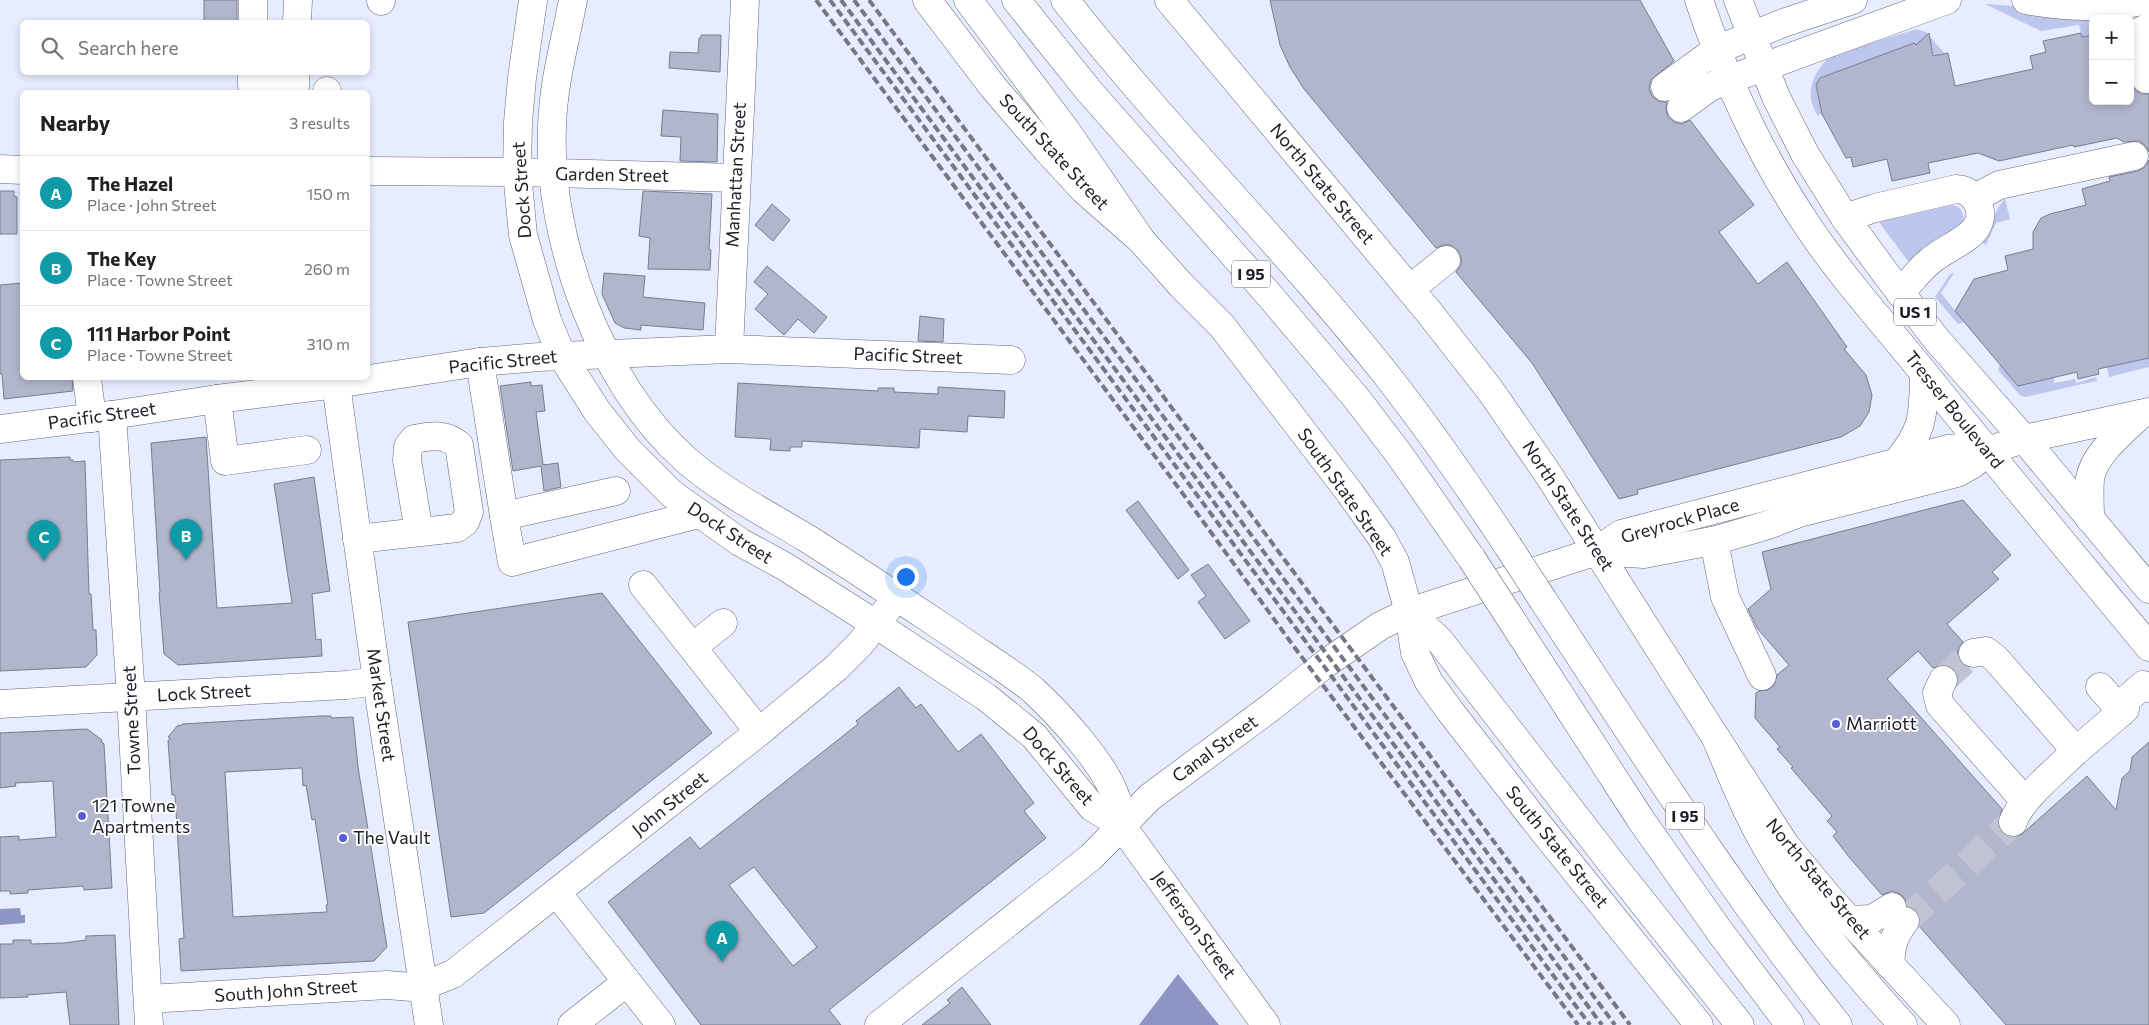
<!DOCTYPE html>
<meta charset="utf-8">
<style>
body{margin:0;font-family:Commissioner,sans-serif;background:#f2f2f2;color:#202124}
.controls{position:absolute;right:15px;top:15px;display:grid;overflow:hidden;border-radius:8px;box-shadow:0 2px 8px #0003}
.controls button{width:45px;height:45px;display:grid;place-items:center;padding:0;border:0;border-bottom:1px solid #e0e0e0;background:#fff;color:#202124;font:25px sans-serif}
.you{position:absolute;left:905px;top:576px;width:18px;height:18px;margin:-12px;border:4px solid #fff;border-radius:50%;background:#1a73e8;box-shadow:0 0 0 8px #1a73e833}
.badge{display:grid;place-items:center;width:32px;height:32px;border-radius:50%;background:#1a73e8;color:#fff;font-size:16px;font-weight:700}
.pin{position:absolute;translate:-50% -41px;filter:drop-shadow(0 1px 2px #0008)}
.pin::after{content:'';position:absolute;top:26px;width:18px;height:15px;background:inherit;clip-path:polygon(0 0,100% 0,50% 100%)}
.list{margin:0;padding:0;list-style:none}
h2{display:flex;justify-content:space-between;align-items:center;height:65px;margin:0;padding:0 20px;font-size:21px}
h2 small{font-size:16px;font-weight:400;color:#757577}
.list li{display:grid;grid-template-columns:32px 1fr auto;gap:15px;align-items:center;box-sizing:border-box;height:75px;padding:0 20px;border-top:1px solid #e0e0e0}
.list b{display:block;font-size:19px;white-space:nowrap}
.list p{margin:0;font-size:16px;white-space:nowrap;color:#757577}
.list em{font-size:16px;font-style:normal;color:#757577}
.icon{flex:none;width:28px;height:28px;fill:none;stroke:currentColor;stroke-width:2;stroke-linecap:round;stroke-linejoin:round}
.map{position:relative;flex:none;width:2149px;height:1025px;overflow:hidden}
.search{position:absolute;background:#fff;box-shadow:0 2px 8px #0003;left:20px;top:20px;width:350px;height:55px;display:flex;align-items:center;gap:12px;box-sizing:border-box;padding:0 18px;border-radius:8px;color:#757577;font-size:19px}
.panel{position:absolute;background:#fff;box-shadow:0 2px 8px #0003;left:20px;top:90px;width:350px;height:290px;border-radius:8px}
.map>svg:first-child{display:block}
.green{fill:#bdc6ed}
.water{fill:#8c95c4}
.building{fill:#b1b6cc;stroke:#787c90;fill-rule:evenodd}
.lines{fill:none;stroke-linecap:round;stroke-linejoin:round}
.minor-tunnel{stroke:#bfc3d4;stroke-width:28;stroke-dasharray:28 14;stroke-linecap:butt}
.minor-casing{stroke:#63677b;stroke-width:29}
.major-casing{stroke:#63677b;stroke-width:29}
.highway-casing{stroke:#63677b;stroke-width:29}
.minor{stroke:#fff;stroke-width:28}
.major{stroke:#fff;stroke-width:28}
.highway{stroke:#fff;stroke-width:28}
.rail{stroke:#757884;stroke-width:4;stroke-dasharray:8 4;stroke-linecap:butt}
.highway-bridge-casing{stroke:#63677b;stroke-width:29;stroke-linecap:butt}
.highway-bridge{stroke:#fff;stroke-width:28}
.poi-dot{fill:#555dd4;stroke:#fff;stroke-width:2}
.labels{text-anchor:middle;stroke-width:4;stroke-linejoin:round;paint-order:stroke}
.shield{fill:#fff;stroke:#616268;stroke-width:1}
.shield-label{font-size:16px;font-weight:bold;fill:#1d1f27}
.street-label{font-size:18px;fill:#1d1f27;stroke:#fff}
.poi-label{font-size:18px;fill:#1d1f27;stroke:#fff;text-anchor:start}
</style>
<div class="map">
<svg width="2149" height="1025" viewBox="0 0 2149 1025">
<rect width="100%" height="100%" fill="#e8ecff"/>
<!-- green -->
<g class="green">
<path d="M 1985,4 C 2021,5 2057,14 2093,19 L 2093,35 L 2082,37 L 2079,25 L 2041,31 Z"/>
<path d="M 1917,29 L 1926,32 L 1945,54 L 1821,78 L 1816,85 L 1822,113 L 1818,116 C 1803,93 1813,73 1831,55 Z"/>
<path d="M 2005,199 L 2010,219 L 1996,223 L 1986,245 L 1983,243 C 1995,230 1990,214 2005,199 Z"/>
<path d="M 1951,205 C 1962,206 1966,215 1962,225 L 1913,268 L 1876,218 L 1906,216 Z"/>
<polygon points="1954,273 1941,293 1964,322 1958,324 1935,297 1950,274"/>
<polygon points="2149,358 2149,367 2109,377 2107,367"/>
<polygon points="2000,364 2018,386 2054,377 2054,383 2075,379 2076,383 2096,377 2097,379 2096,381 2025,397 2020,395 1998,370"/>
</g>
<!-- water -->
<g class="water">
<polygon points="20,908 21,915 25,915 25,923 0,925 0,909"/>
<polygon points="1178,974 1219,1025 1139,1025"/>
</g>
<!-- building -->
<g class="building">
<rect x="204" y="0" width="33" height="22"/>
<polygon points="1270,0 1640,0 1674,61 1651,80 1649,88 1652,96 1658,101 1667,102 1666,110 1668,117 1674,122 1682,124 1690,120 1754,205 1719,232 1758,284 1787,262 1847,347 1844,349 1866,375 1872,395 1869,412 1860,426 1841,437 1637,490 1638,494 1619,499 1532,363 1456,272 1461,265 1461,258 1458,251 1451,245 1443,245 1436,248 1304,89 1290,67 1280,45"/>
<polygon points="1929,33 1933,56 1948,53 1955,86 2033,69 2030,56 2046,52 2043,41 2081,33 2082,37 2093,35 2093,101 2130,101 2130,80 2135,90 2141,94 2149,94 2149,152 2145,145 2139,141 2124,142 2117,138 2074,147 2073,145 1999,161 1978,153 1928,163 1930,173 1892,181 1887,159 1853,167 1851,157 1846,158 1822,114 1816,85 1820,78 1914,43 1916,45"/>
<polygon points="701,35 721,35 720,72 669,68 670,52 698,53 699,38 701,38"/>
<polygon points="663,110 718,114 717,162 680,161 681,137 661,136"/>
<polygon points="2149,160 2149,358 2098,369 2099,374 2078,379 2077,372 2018,386 1955,311 1974,279 2008,270 2005,256 2033,249 2033,232 2041,218 2050,214 2086,205 2082,189 2110,181 2109,177 2138,171 2145,167"/>
<polygon points="0,191 14,191 14,196 17,197 17,234 0,234"/>
<polygon points="643,191 712,194 709,250 711,250 710,270 648,269 650,238 639,236"/>
<polygon points="772,204 790,220 773,241 755,225"/>
<polygon points="767,266 827,317 814,333 798,319 784,335 755,309 768,294 754,282"/>
<polygon points="604,273 645,276 643,297 705,303 703,330 641,325 641,330 624,328 615,323 602,294"/>
<polygon points="22,283 22,378 72,378 73,391 4,399 2,374 0,374 0,285"/>
<polygon points="920,316 944,319 943,342 918,341"/>
<polygon points="531,382 531,386 542,385 545,411 536,412 543,465 558,463 561,487 544,491 541,466 513,471 500,386"/>
<polygon points="738,383 878,391 878,388 894,388 894,392 938,394 938,387 1005,391 1004,418 968,416 967,432 920,429 919,448 802,441 802,447 790,447 790,451 770,450 771,439 735,437"/>
<polygon points="206,437 217,608 292,603 274,484 314,477 330,591 312,594 316,640 321,639 322,656 178,665 164,654 159,593 160,593 151,443"/>
<polygon points="70,457 70,460 73,460 74,462 85,461 89,594 91,594 93,630 96,630 97,655 86,667 0,671 0,460"/>
<polygon points="1963,500 2011,555 1992,572 1999,579 1947,624 1963,642 1958,648 1958,656 1961,662 1966,667 1957,675 1949,666 1941,665 1933,668 1918,651 1887,679 2002,809 1998,824 2001,831 2007,836 2015,837 2022,834 2087,776 2116,810 2122,778 2130,771 2132,757 2149,742 2149,1025 2006,1025 1919,926 1919,914 1914,908 1907,906 1905,899 1900,894 1892,891 1882,895 1849,857 1833,836 1837,832 1827,821 1832,816 1791,768 1793,767 1777,749 1780,747 1755,718 1756,693 1759,691 1768,690 1774,685 1777,675 1789,665 1757,628 1748,609 1771,589 1762,552"/>
<polygon points="1138,501 1189,570 1178,579 1126,510"/>
<polygon points="1208,564 1250,621 1225,639 1198,602 1206,596 1191,575"/>
<polygon points="602,593 712,733 484,913 451,917 408,622"/>
<path d="M 899,687 L 916,708 L 921,704 L 958,752 L 981,734 L 1034,803 L 1024,811 L 1046,838 L 829,1010 L 841,1025 L 701,1025 L 608,902 L 690,837 L 700,849 L 858,724 L 856,721 ZM 754,867 L 817,947 L 793,966 L 729,885 Z"/>
<path d="M 320,716 L 331,716 L 331,718 L 353,717 L 358,767 L 387,947 L 374,961 L 181,971 L 179,939 L 184,938 L 175,795 L 172,795 L 168,741 L 170,738 L 168,737 L 178,725 L 180,726 L 182,724 ZM 302,768 L 303,786 L 306,785 L 312,820 L 315,819 L 328,905 L 326,905 L 327,912 L 233,917 L 225,772 Z"/>
<polygon points="87,729 102,740 101,741 104,744 112,888 84,890 83,886 28,890 28,893 10,894 10,891 0,891 0,837 19,836 19,840 56,837 53,781 15,783 16,786 0,788 0,733"/>
<polygon points="115,935 119,1025 70,1025 66,992 27,995 28,997 0,998 0,944 13,944 13,940 31,940 31,944 64,943 86,940 86,936"/>
<polygon points="962,987 991,1025 922,1025 950,1003 947,1000"/>
</g>
<g class="lines">
<!-- minor-tunnel -->
<g class="minor-tunnel">
<polyline points="1943,680 1973,653"/>
<polyline points="1905,921 2013,822"/>
</g>
<!-- minor casing -->
<g class="minor-casing">
<g id="minor">
<polyline points="533,0 522,78 518,122 517,172 523,235 547,320 562,356 597,411 627,449 672,494 740,542 784,566 877,625 986,697 1034,736 1092,807 1121,825 1266,1025"/>
<path d="M 573,0 C 565,42 553,84 552,127 C 547,239 600,383 685,459 C 721,491 767,514 808,539 C 857,570 906,603 954,635 C 981,654 1008,670 1033,690 C 1060,715 1105,764 1116,798 C 1119,806 1120,816 1121,825"/>
<path d="M 2026,0 C 2067,8 2108,8 2149,0"/>
<polyline points="381,1 381,0"/>
<polyline points="253,22 253,0"/>
<polyline points="297,22 298,0"/>
<polyline points="252,72 252,85 295,86 295,72"/>
<polyline points="2146,79 2137,38 2139,32 2149,27"/>
<polyline points="1665,87 1716,50 1786,22 1853,0"/>
<polyline points="327,92 327,91"/>
<polyline points="1681,108 1710,87 1728,80 1947,0"/>
<polyline points="0,169 22,170"/>
<polyline points="368,171 517,172 736,178"/>
<polyline points="1975,198 1999,185 2134,156"/>
<path d="M 1845,218 L 1875,208 L 1956,189 C 1975,189 1987,212 1976,228 C 1967,241 1942,250 1929,262 C 1918,271 1910,283 1900,293"/>
<polyline points="1410,289 1446,260"/>
<polyline points="729,349 745,0"/>
<polyline points="480,362 504,516"/>
<polyline points="87,378 92,418"/>
<polyline points="336,384 377,681 429,1025"/>
<polyline points="217,399 225,461 307,450"/>
<polyline points="112,415 131,697 149,1025"/>
<polyline points="0,429 112,415 217,399 336,384 480,362 539,357 729,349 1011,360"/>
<polyline points="616,491 504,516 512,562 699,514"/>
<path d="M 357,539 L 457,528 L 465,522 L 469,512 L 459,445 C 444,433 432,436 414,439 L 408,447 L 407,460 L 419,532"/>
<polyline points="1714,541 1725,597 1762,676"/>
<polyline points="1597,551 1644,554 1717,540 1771,524 1799,513 1957,473 1973,464 1987,451 2024,439 2149,412"/>
<polyline points="643,585 759,732"/>
<polyline points="693,647 723,623"/>
<polyline points="1973,653 1986,651 1996,659 2076,751 2125,709 2126,700 2143,685 2149,688"/>
<polyline points="1943,680 1937,693 1940,705 2025,801"/>
<polyline points="2100,687 2122,712"/>
<polyline points="0,704 347,685 377,681"/>
<path d="M 2013,822 C 2021,798 2057,770 2076,751"/>
<polyline points="557,893 661,1025"/>
<polyline points="1849,920 1872,919 1892,907"/>
<path d="M 1890,965 C 1891,946 1894,935 1905,921"/>
<polyline points="148,999 387,985 412,987 423,986 453,974 759,732 836,668 860,644 887,610"/>
<polyline points="572,1025 627,982"/>
<polyline points="879,1025 1091,857 1150,797 1270,708 1325,664 1380,626 1409,612 1597,551 1621,534 1948,449 1968,447 1987,451"/>
</g>
</g>
<!-- major casing -->
<g class="major-casing">
<g id="major">
<polyline points="927,0 993,87 1047,150 1084,190 1141,240 1181,285 1222,326 1350,493 1382,538 1395,562 1409,612 1415,653 1429,682 1450,711 1533,818 1699,1025"/>
<polyline points="1169,0 1428,311 1490,390 1548,474 1716,738 1786,846 1830,899 1946,1025"/>
<path d="M 1699,0 C 1725,77 1758,151 1803,219 C 1842,279 1892,332 1936,388 C 2006,475 2078,561 2149,647"/>
<polyline points="1738,0 1776,97 1805,154 1845,218 1886,274 1937,340 2024,439 2149,589"/>
<path d="M 1897,462 C 1925,428 1923,415 1924,373"/>
<path d="M 2090,519 C 2090,506 2089,492 2090,479 C 2094,453 2124,431 2141,414"/>
</g>
</g>
<!-- highway casing -->
<g class="highway-casing">
<g id="highway">
<polyline points="968,0 1067,132 1141,240"/>
<polyline points="1016,0 1089,91 1270,296 1357,399 1399,454 1472,559"/>
<path d="M 1065,0 C 1166,129 1283,245 1385,373 C 1429,429 1469,487 1508,546"/>
<path d="M 1543,600 C 1638,744 1730,890 1838,1025"/>
<polyline points="1409,612 1440,641 1613,865 1740,1025"/>
<polyline points="1507,613 1641,820 1720,932 1790,1025"/>
<path d="M 1716,738 C 1731,774 1745,809 1764,843 C 1802,910 1851,968 1903,1025"/>
</g>
</g>
<!-- minor -->
<use href="#minor" class="minor"/>
<!-- major -->
<use href="#major" class="major"/>
<!-- highway -->
<use href="#highway" class="highway"/>
<!-- rail -->
<g class="rail">
<polyline points="816,0 1186,498 1295,648 1578,1025"/>
<polyline points="830,0 1590,1025"/>
<polyline points="841,0 1602,1025"/>
<polyline points="854,0 1615,1025"/>
<polyline points="869,0 1630,1025"/>
</g>
<!-- highway-bridge casing -->
<g class="highway-bridge-casing">
<g id="highway-bridge">
<polyline points="1508,546 1543,600"/>
<polyline points="1472,559 1507,613"/>
</g>
</g>
<!-- highway-bridge -->
<use href="#highway-bridge" class="highway-bridge"/>
</g>
<!-- markers -->
<g class="poi-dot">
<circle cx="1836" cy="724" r="5"/>
<circle cx="82" cy="816" r="5"/>
<circle cx="343" cy="838" r="5"/>
</g>
<g class="labels">
<!-- shield labels -->
<g class="shield">
<rect x="1232" y="260.5" width="38" height="27" rx="4"/>
<rect x="1894" y="298.5" width="42" height="27" rx="4"/>
<rect x="1666" y="802.5" width="38" height="27" rx="4"/>
</g>
<g class="shield-label">
<text x="1251" y="280">I 95</text>
<text x="1915" y="318">US 1</text>
<text x="1685" y="822">I 95</text>
</g>
<!-- street labels -->
<g class="street-label">
<text transform="translate(1054 152) rotate(47)" y="6">South State Street</text>
<text transform="translate(612 175) rotate(1)" y="6">Garden Street</text>
<text transform="translate(736 175) rotate(-87)" y="6">Manhattan Street</text>
<text transform="translate(1322 184) rotate(50)" y="6">North State Street</text>
<text transform="translate(522 190) rotate(-94)" y="6">Dock Street</text>
<text transform="translate(908 356) rotate(2)" y="6">Pacific Street</text>
<text transform="translate(503 362) rotate(-6)" y="6">Pacific Street</text>
<text transform="translate(1954 410) rotate(51)" y="6">Tresser Boulevard</text>
<text transform="translate(102 416) rotate(-8)" y="6">Pacific Street</text>
<text transform="translate(1345 492) rotate(55)" y="6">South State Street</text>
<text transform="translate(1568 506) rotate(57)" y="6">North State Street</text>
<text transform="translate(1680 521) rotate(-16)" y="6">Greyrock Place</text>
<text transform="translate(730 533) rotate(33)" y="6">Dock Street</text>
<text transform="translate(204 693) rotate(-3)" y="6">Lock Street</text>
<text transform="translate(381 705) rotate(82)" y="6">Market Street</text>
<text transform="translate(132 720) rotate(-93)" y="6">Towne Street</text>
<text transform="translate(1215 749) rotate(-36)" y="6">Canal Street</text>
<text transform="translate(1058 766) rotate(49)" y="6">Dock Street</text>
<text transform="translate(670 804) rotate(-39)" y="6">John Street</text>
<text transform="translate(1557 847) rotate(51)" y="6">South State Street</text>
<text transform="translate(1818 879) rotate(50)" y="6">North State Street</text>
<text transform="translate(1194 925) rotate(54)" y="6">Jefferson Street</text>
<text transform="translate(286 991) rotate(-4)" y="6">South John Street</text>
</g>
<!-- poi labels -->
<g class="poi-label">
<text x="1846" y="730">Marriott</text>
<text x="92" y="812">121 Towne<tspan x="92" dy="21">Apartments</tspan></text>
<text x="353" y="844">The Vault</text>
</g>
</g>
</svg>
<div class="controls">
<button>+</button>
<button>−</button>
</div>
<div class="you"></div>
<div class="pin badge" style="left:722px;top:962px;background:#0f9aa8">A</div>
<div class="pin badge" style="left:186px;top:560px;background:#0f9aa8">B</div>
<div class="pin badge" style="left:44px;top:561px;background:#0f9aa8">C</div>
<div class="search"><svg class="icon" aria-label="search" viewBox="0 0 24 24"><circle cx="10" cy="10" r="6"/><path d="M15 15l6 6"/></svg>Search here</div>
<section class="panel">
<h2>Nearby<small>3 results</small></h2>
<ul class="list">
<li><span class="badge" style="background:#0f9aa8">A</span><div><b>The Hazel</b><p>Place · John Street</p></div><em>150 m</em></li>
<li><span class="badge" style="background:#0f9aa8">B</span><div><b>The Key</b><p>Place · Towne Street</p></div><em>260 m</em></li>
<li><span class="badge" style="background:#0f9aa8">C</span><div><b>111 Harbor Point</b><p>Place · Towne Street</p></div><em>310 m</em></li>
</ul>
</section>
</div>
